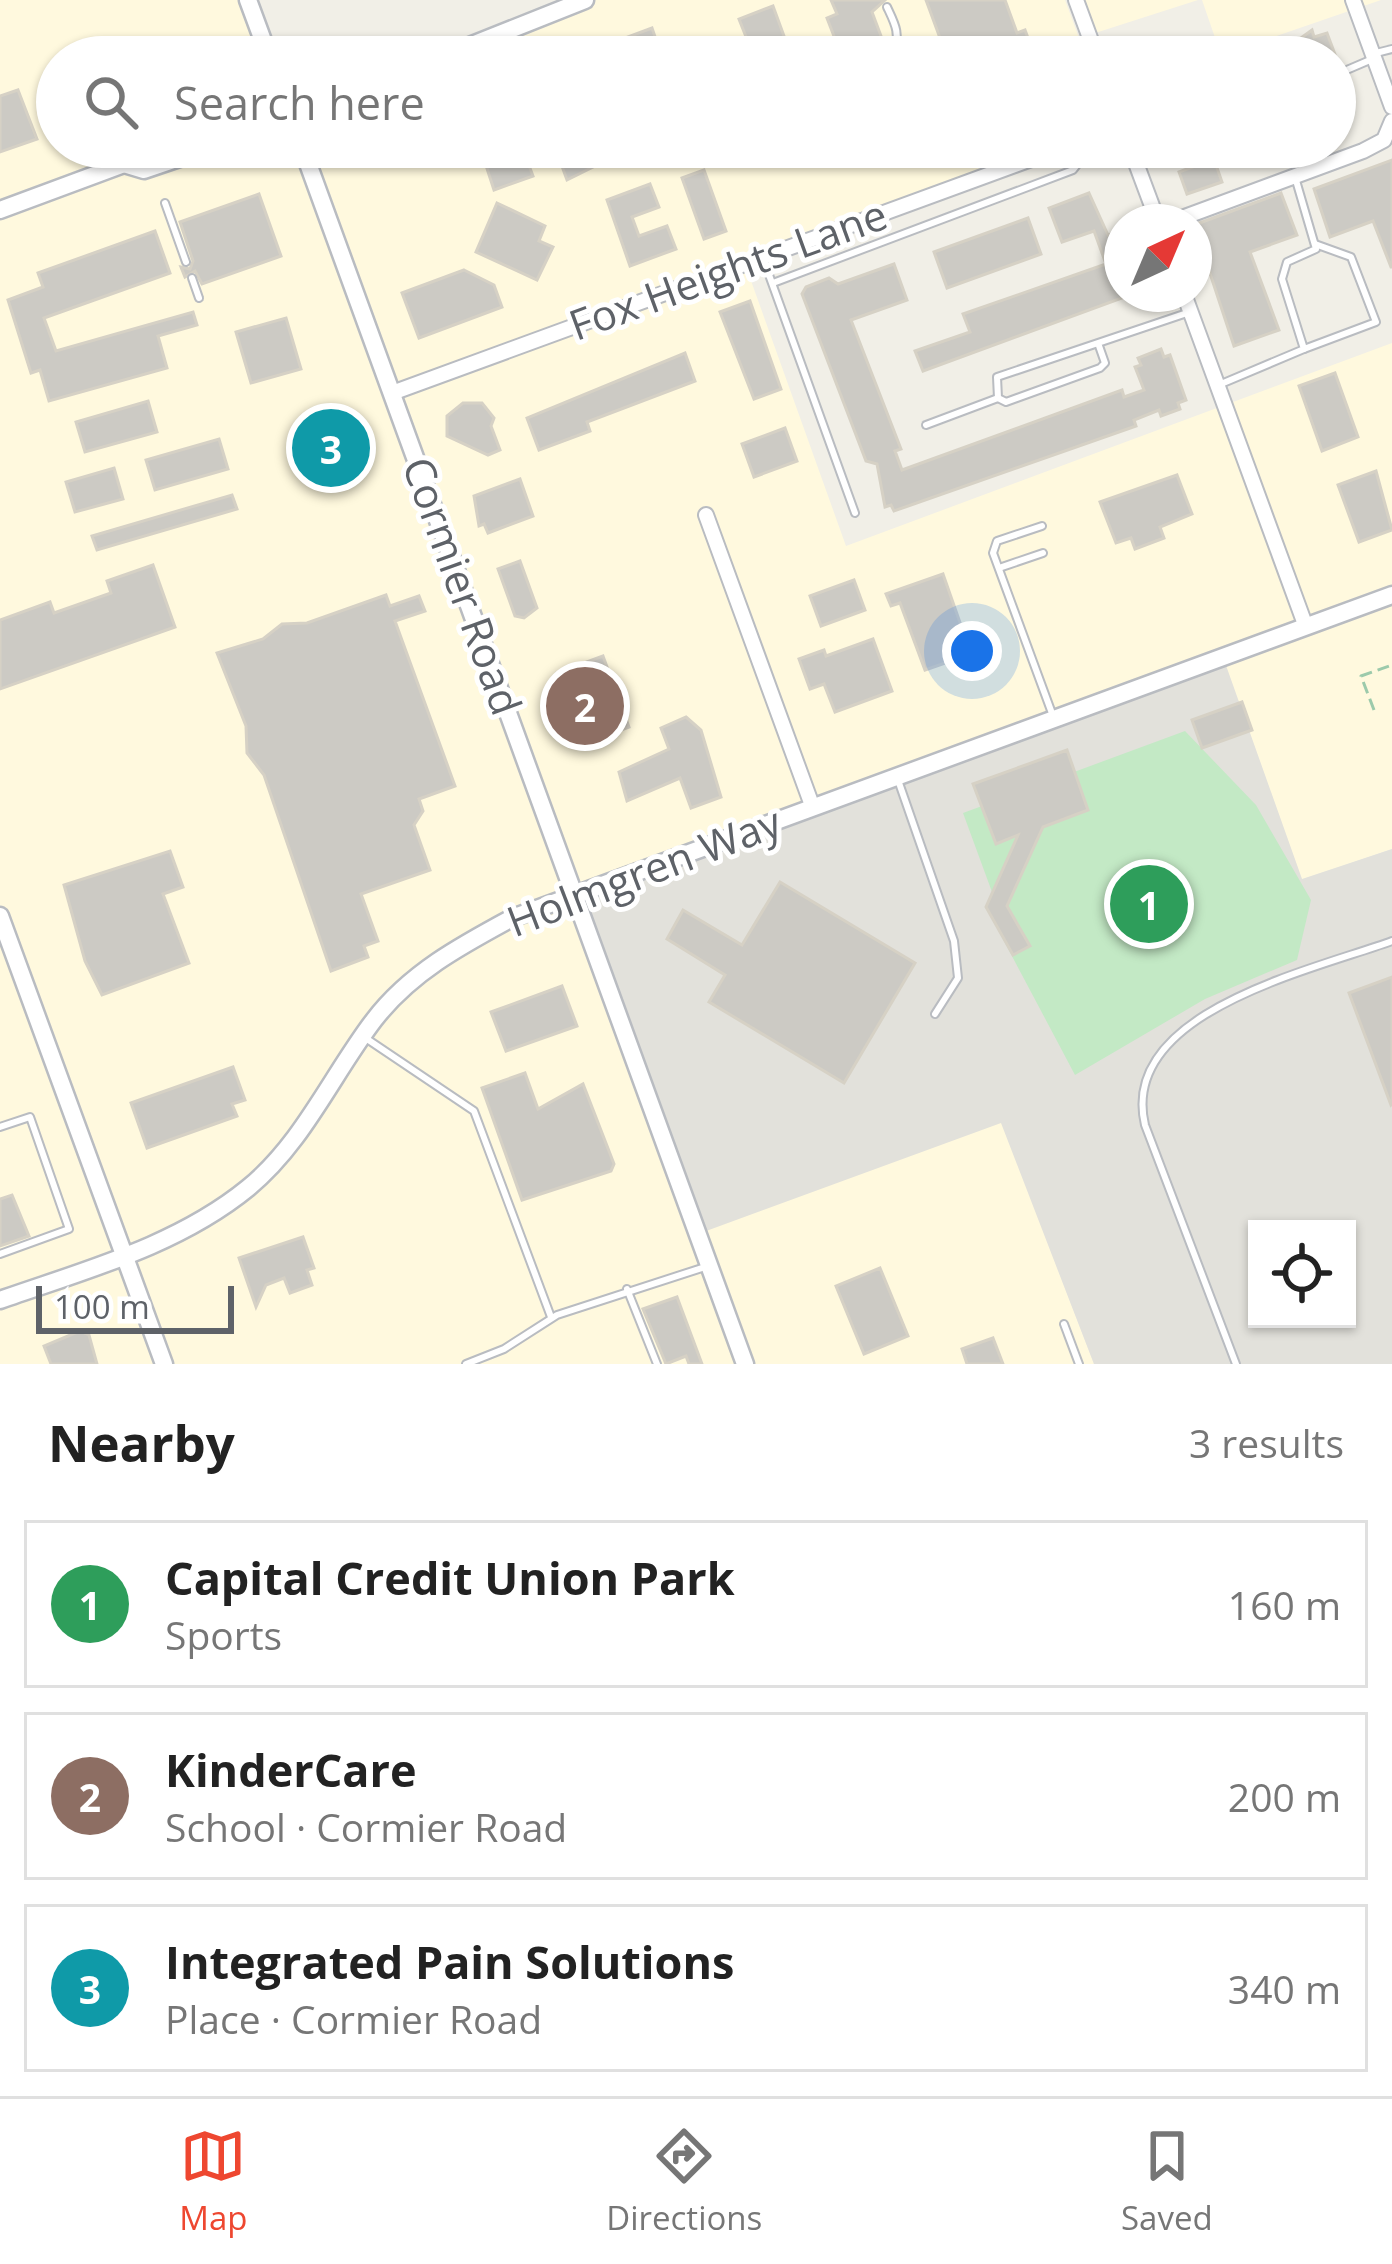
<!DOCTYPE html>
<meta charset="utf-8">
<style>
body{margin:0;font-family:"Open Sans",sans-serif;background:#f6f6f6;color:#222}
.controls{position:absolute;right:36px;bottom:36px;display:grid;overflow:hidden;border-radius:0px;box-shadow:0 3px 9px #0004}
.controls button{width:108px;height:108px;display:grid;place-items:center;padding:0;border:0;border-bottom:3px solid #e0e0e0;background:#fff;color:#222;font:60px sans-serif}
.compass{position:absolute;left:1104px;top:204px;width:108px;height:108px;border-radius:50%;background:#fff;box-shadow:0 3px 9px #0004;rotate:44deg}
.scale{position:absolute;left:36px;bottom:30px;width:198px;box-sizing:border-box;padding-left:12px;border:6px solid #5e6268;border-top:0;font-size:33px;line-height:42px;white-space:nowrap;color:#5e6268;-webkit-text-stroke:9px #fff;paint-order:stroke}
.you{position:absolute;left:972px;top:651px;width:42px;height:42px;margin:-30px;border:9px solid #fff;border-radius:50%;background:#1a73e8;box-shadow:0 0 0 18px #1a73e833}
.badge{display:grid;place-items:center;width:78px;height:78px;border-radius:50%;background:#ee4730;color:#fff;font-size:39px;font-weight:700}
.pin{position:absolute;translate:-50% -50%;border:6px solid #fff;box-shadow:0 3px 12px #0006}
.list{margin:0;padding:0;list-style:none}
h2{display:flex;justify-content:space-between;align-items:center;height:156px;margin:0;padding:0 48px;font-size:51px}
h2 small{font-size:39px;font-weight:400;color:#767676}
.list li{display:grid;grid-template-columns:78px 1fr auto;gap:36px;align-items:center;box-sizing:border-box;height:168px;margin:0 24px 24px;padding:0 24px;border:3px solid #e0e0e0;border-radius:0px}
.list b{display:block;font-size:45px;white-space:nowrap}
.list p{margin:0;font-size:39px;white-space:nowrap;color:#767676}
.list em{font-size:39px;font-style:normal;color:#767676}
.icon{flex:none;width:66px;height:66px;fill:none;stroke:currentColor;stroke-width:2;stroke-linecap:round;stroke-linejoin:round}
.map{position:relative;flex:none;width:1392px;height:1364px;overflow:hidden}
.search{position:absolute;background:#fff;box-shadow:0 3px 9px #0004;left:36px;right:36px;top:36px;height:132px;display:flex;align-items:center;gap:30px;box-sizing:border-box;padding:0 42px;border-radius:66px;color:#767676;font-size:45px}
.sheet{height:732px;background:#fff}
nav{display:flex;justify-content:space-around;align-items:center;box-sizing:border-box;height:168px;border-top:3px solid #e0e0e0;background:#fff;font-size:33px;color:#767676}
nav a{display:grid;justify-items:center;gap:6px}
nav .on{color:#ee4730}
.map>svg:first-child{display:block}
.commercial{fill:#fff9de}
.industrial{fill:#e2e1db;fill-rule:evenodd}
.green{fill:#c3e9c5}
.building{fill:#cccac4;stroke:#d6d1c5;stroke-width:3}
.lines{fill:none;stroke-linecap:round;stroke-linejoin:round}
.service-casing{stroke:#b9bcc1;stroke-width:10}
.minor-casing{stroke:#b9bcc1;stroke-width:18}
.tertiary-casing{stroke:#b9bcc1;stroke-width:21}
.path{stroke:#9ccaab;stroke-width:3;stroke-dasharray:12 6;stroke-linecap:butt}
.service{stroke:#fff;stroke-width:6}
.minor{stroke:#fff;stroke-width:14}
.tertiary{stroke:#fff;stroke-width:16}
.labels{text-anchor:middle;stroke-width:10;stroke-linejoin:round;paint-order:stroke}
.street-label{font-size:42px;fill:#5e6268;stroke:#fff}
</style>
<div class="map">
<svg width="1392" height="1364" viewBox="0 0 1392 1364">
<rect width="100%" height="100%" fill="#f1efe7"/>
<!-- commercial -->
<g class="commercial">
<polygon points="0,0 248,0 269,57 57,57 57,147 1064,147 745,264 846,546 1392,343 1392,849 1302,880 1223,658 1002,1123 1094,1364 0,1364"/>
<polygon points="585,0 1065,0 1086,57 442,57"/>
<polygon points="1076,0 1198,0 1089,35"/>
<polygon points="1202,0 1381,0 1221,55"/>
</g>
<!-- industrial -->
<path class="industrial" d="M 1223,657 L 1302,879 L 1392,849 L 1392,1364 L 1094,1364 L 1001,1123 L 698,1234 L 574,895 ZM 1257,1229 L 1347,1229 L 1347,1319 L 1257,1319 Z"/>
<!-- green -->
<polygon class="green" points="1185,731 1256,805 1311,900 1297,960 1205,999 1075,1075 986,907 992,892 963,813"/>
<!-- building -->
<g class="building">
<polygon points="831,0 885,0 872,12 884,44 842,57 827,18 837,14"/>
<polygon points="926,0 1005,0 1017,33 1025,30 1035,57 947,57"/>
<polygon points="773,6 788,47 754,57 739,19"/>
<polygon points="652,28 662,57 608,57 604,46"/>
<polygon points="1312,30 1314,37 1327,33 1336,57 1295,57 1291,45"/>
<polygon points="18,90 37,139 0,152 0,96"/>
<polygon points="480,147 522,147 533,176 494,190"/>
<polygon points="555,147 597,147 603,162 567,180"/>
<polygon points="1214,159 1222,182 1187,194 1179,172"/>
<polygon points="1392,160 1392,267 1391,267 1373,221 1330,237 1314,189"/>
<polygon points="704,170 726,231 704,239 682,178"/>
<polygon points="650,184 659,207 632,217 639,236 667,226 676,249 630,266 607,200"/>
<polygon points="1089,193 1108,235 1117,232 1122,246 1122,298 923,371 915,351 970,332 963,314 1106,264 1094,231 1062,242 1049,208"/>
<polygon points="1281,193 1297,235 1250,252 1279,330 1234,346 1194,225"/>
<polygon points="259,194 281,256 202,284 195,271 185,277 181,267 190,269 193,261 180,222"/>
<polygon points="497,203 545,226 539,241 553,247 537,280 476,252"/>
<polygon points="1028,218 1041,254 947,288 934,252"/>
<polygon points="155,231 170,273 44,318 56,351 193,312 197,325 158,336 167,368 49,401 40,370 31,373 8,300 43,287 38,273"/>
<polygon points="894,264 907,300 851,320 901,449 895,451 902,470 1122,390 1124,397 1144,390 1135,367 1141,365 1138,358 1161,349 1164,357 1170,355 1186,400 1178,403 1180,409 1161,416 1159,410 1134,420 1136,426 894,511 891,505 885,507 877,464 866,461 802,294 806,287 829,278 838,284"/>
<polygon points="464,270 494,285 502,307 419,338 402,293"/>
<polygon points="750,301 781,389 754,399 720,312"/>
<polygon points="286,318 301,369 251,383 236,332"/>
<polygon points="685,353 695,381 587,422 590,431 539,450 527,418"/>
<polygon points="1335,373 1358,437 1322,451 1299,386"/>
<polygon points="148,401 157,432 85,452 76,422"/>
<polygon points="463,403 482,403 494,418 491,426 500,450 488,455 447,436 447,416"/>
<polygon points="351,427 360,454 312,472 302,442"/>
<polygon points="785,428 797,461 754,477 742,444"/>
<polygon points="219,439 228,469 155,490 146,460"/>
<polygon points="114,468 123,499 75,512 66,482"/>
<polygon points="1376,471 1392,530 1359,542 1338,485"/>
<polygon points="1177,475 1192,514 1160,527 1164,538 1135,549 1131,538 1116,543 1100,502"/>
<polygon points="520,479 533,516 488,533 484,524 479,526 474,496"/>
<polygon points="232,495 237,509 97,550 92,536"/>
<polygon points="520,561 537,608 524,618 515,616 498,569"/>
<polygon points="153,565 175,627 0,689 0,620 50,602 54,613 111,593 107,581"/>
<polygon points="943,574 971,654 925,670 900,603 891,606 886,594"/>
<polygon points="854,580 865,610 821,626 810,596"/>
<polygon points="386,595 390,606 419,596 425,611 395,621 455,786 419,799 423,811 414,825 430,870 361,894 378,941 364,946 368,957 331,971 264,775 247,753 246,726 217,653 263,639 282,624 307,623"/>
<polygon points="873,639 892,691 835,712 824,684 810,689 799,659 824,650 826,656"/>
<polygon points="603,656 629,727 583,744 574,717 569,719 557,673"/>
<polygon points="1242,702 1252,730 1202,748 1192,720"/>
<polygon points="686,717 701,730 721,797 691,808 680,778 627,801 619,772 669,749 661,728"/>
<polygon points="1067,750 1088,810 1043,827 1007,906 1030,946 1013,955 986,907 1018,835 996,844 973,784"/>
<polygon points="170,851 183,887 163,894 189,963 102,995 85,961 64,885"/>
<polygon points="780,882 915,963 844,1083 709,1002 725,975 667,939 683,910 742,945"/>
<polygon points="1392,977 1392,1104 1391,1105 1349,993"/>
<polygon points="562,986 577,1026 506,1051 491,1012"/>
<polygon points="233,1067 245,1100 232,1104 237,1116 147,1148 131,1103"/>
<polygon points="525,1073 538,1109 583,1084 614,1164 611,1171 522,1200 482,1088"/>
<polygon points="12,1195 29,1236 0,1246 0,1199"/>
<polygon points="303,1237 314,1268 307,1270 312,1285 290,1293 284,1278 266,1285 256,1307 239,1258"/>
<polygon points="880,1268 908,1336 864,1354 836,1286"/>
<polygon points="677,1297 702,1364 689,1364 686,1356 666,1364 643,1309"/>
<polygon points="80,1331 89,1335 97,1364 51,1364 44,1346"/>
<polygon points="993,1338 1003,1364 967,1364 962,1349"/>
</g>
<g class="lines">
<!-- service casing -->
<g class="service-casing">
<g id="service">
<polyline points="1376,53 1392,49"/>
<path d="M 881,57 L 893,52 C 901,34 895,24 887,7"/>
<polyline points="1335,75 1370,60"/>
<polyline points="165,203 186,262"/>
<polyline points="764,261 855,513"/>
<polyline points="192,278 199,298"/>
<polyline points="773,283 1073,170 1080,161 1074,147"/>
<polyline points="1098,343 1105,363 1100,368 1006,402 998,398 997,377 1187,313"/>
<polyline points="1304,349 1376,322 1351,257 1315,244"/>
<polyline points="1221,384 1304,349 1282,279 1287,262 1316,249 1295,177"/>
<polyline points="926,425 998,398"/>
<polyline points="1042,526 997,541 993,553 1053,716"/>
<polyline points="999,568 1043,553"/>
<polyline points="898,780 954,941 958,978 935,1014"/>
<polyline points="367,1039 474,1111 551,1317"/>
<polyline points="0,1127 30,1117 69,1229 0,1254"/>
<polyline points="627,1289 657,1364"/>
<polyline points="1064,1324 1079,1364"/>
<polyline points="466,1364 504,1349 557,1315 705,1267"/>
<path d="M 1236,1364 L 1145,1125 C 1118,1012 1313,970 1392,941"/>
</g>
</g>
<!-- minor casing -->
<g class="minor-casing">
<g id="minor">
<polyline points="1076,0 1097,57"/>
<polyline points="1353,0 1392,107"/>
<polyline points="1130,147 1158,222"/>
<polyline points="1171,222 1363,151 1384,140 1392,121"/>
<polyline points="1184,294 1306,627"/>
<polyline points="392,393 1064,147"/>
<polyline points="706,515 813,808"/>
</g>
</g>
<!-- tertiary casing -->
<g class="tertiary-casing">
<g id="tertiary">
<polyline points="248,0 269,57"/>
<polyline points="387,57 414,47 451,49"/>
<polyline points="442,57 585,0"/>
<polyline points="302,147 745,1364"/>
<polyline points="124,164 144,170 212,147"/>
<polyline points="0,210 124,164 139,147"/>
<polyline points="0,916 164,1364"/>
<path d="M 0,1300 C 85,1270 177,1246 248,1188 C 303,1143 332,1075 374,1020 C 410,973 460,946 512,918 L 1392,595"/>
</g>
</g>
<!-- path -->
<polyline class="path" points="1374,710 1361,676 1392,665"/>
<!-- service -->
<use href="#service" class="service"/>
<!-- minor -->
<use href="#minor" class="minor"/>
<!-- tertiary -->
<use href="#tertiary" class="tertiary"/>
</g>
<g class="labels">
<!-- street labels -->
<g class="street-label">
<text transform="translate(728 270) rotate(-20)" y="15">Fox Heights Lane</text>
<text transform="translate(462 586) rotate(70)" y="15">Cormier Road</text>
<text transform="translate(644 872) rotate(-21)" y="15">Holmgren Way</text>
</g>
</g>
</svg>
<div class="controls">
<button><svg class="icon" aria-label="locate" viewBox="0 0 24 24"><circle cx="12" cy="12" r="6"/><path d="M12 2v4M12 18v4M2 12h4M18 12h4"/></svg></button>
</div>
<svg class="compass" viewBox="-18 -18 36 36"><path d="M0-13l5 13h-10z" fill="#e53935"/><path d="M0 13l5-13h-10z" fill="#767676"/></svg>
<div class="scale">100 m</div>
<div class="you"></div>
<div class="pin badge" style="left:1149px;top:904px;background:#2e9e5b">1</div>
<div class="pin badge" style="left:585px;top:706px;background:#8d6e63">2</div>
<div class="pin badge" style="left:331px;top:448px;background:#0f9aa8">3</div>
<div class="search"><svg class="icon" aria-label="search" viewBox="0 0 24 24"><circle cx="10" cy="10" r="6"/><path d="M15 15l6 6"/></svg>Search here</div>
</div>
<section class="sheet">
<h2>Nearby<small>3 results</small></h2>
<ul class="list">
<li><span class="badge" style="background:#2e9e5b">1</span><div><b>Capital Credit Union Park</b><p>Sports</p></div><em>160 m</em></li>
<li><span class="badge" style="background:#8d6e63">2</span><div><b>KinderCare</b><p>School · Cormier Road</p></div><em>200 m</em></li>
<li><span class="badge" style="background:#0f9aa8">3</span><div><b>Integrated Pain Solutions</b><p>Place · Cormier Road</p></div><em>340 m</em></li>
</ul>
</section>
<nav>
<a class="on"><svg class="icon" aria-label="map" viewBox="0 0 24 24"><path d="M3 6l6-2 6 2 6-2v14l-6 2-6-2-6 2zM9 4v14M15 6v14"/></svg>Map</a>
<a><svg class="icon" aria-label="directions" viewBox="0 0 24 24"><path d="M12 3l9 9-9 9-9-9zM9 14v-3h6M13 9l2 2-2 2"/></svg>Directions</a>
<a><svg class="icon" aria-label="saved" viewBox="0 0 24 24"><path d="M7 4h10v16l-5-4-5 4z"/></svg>Saved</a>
</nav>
